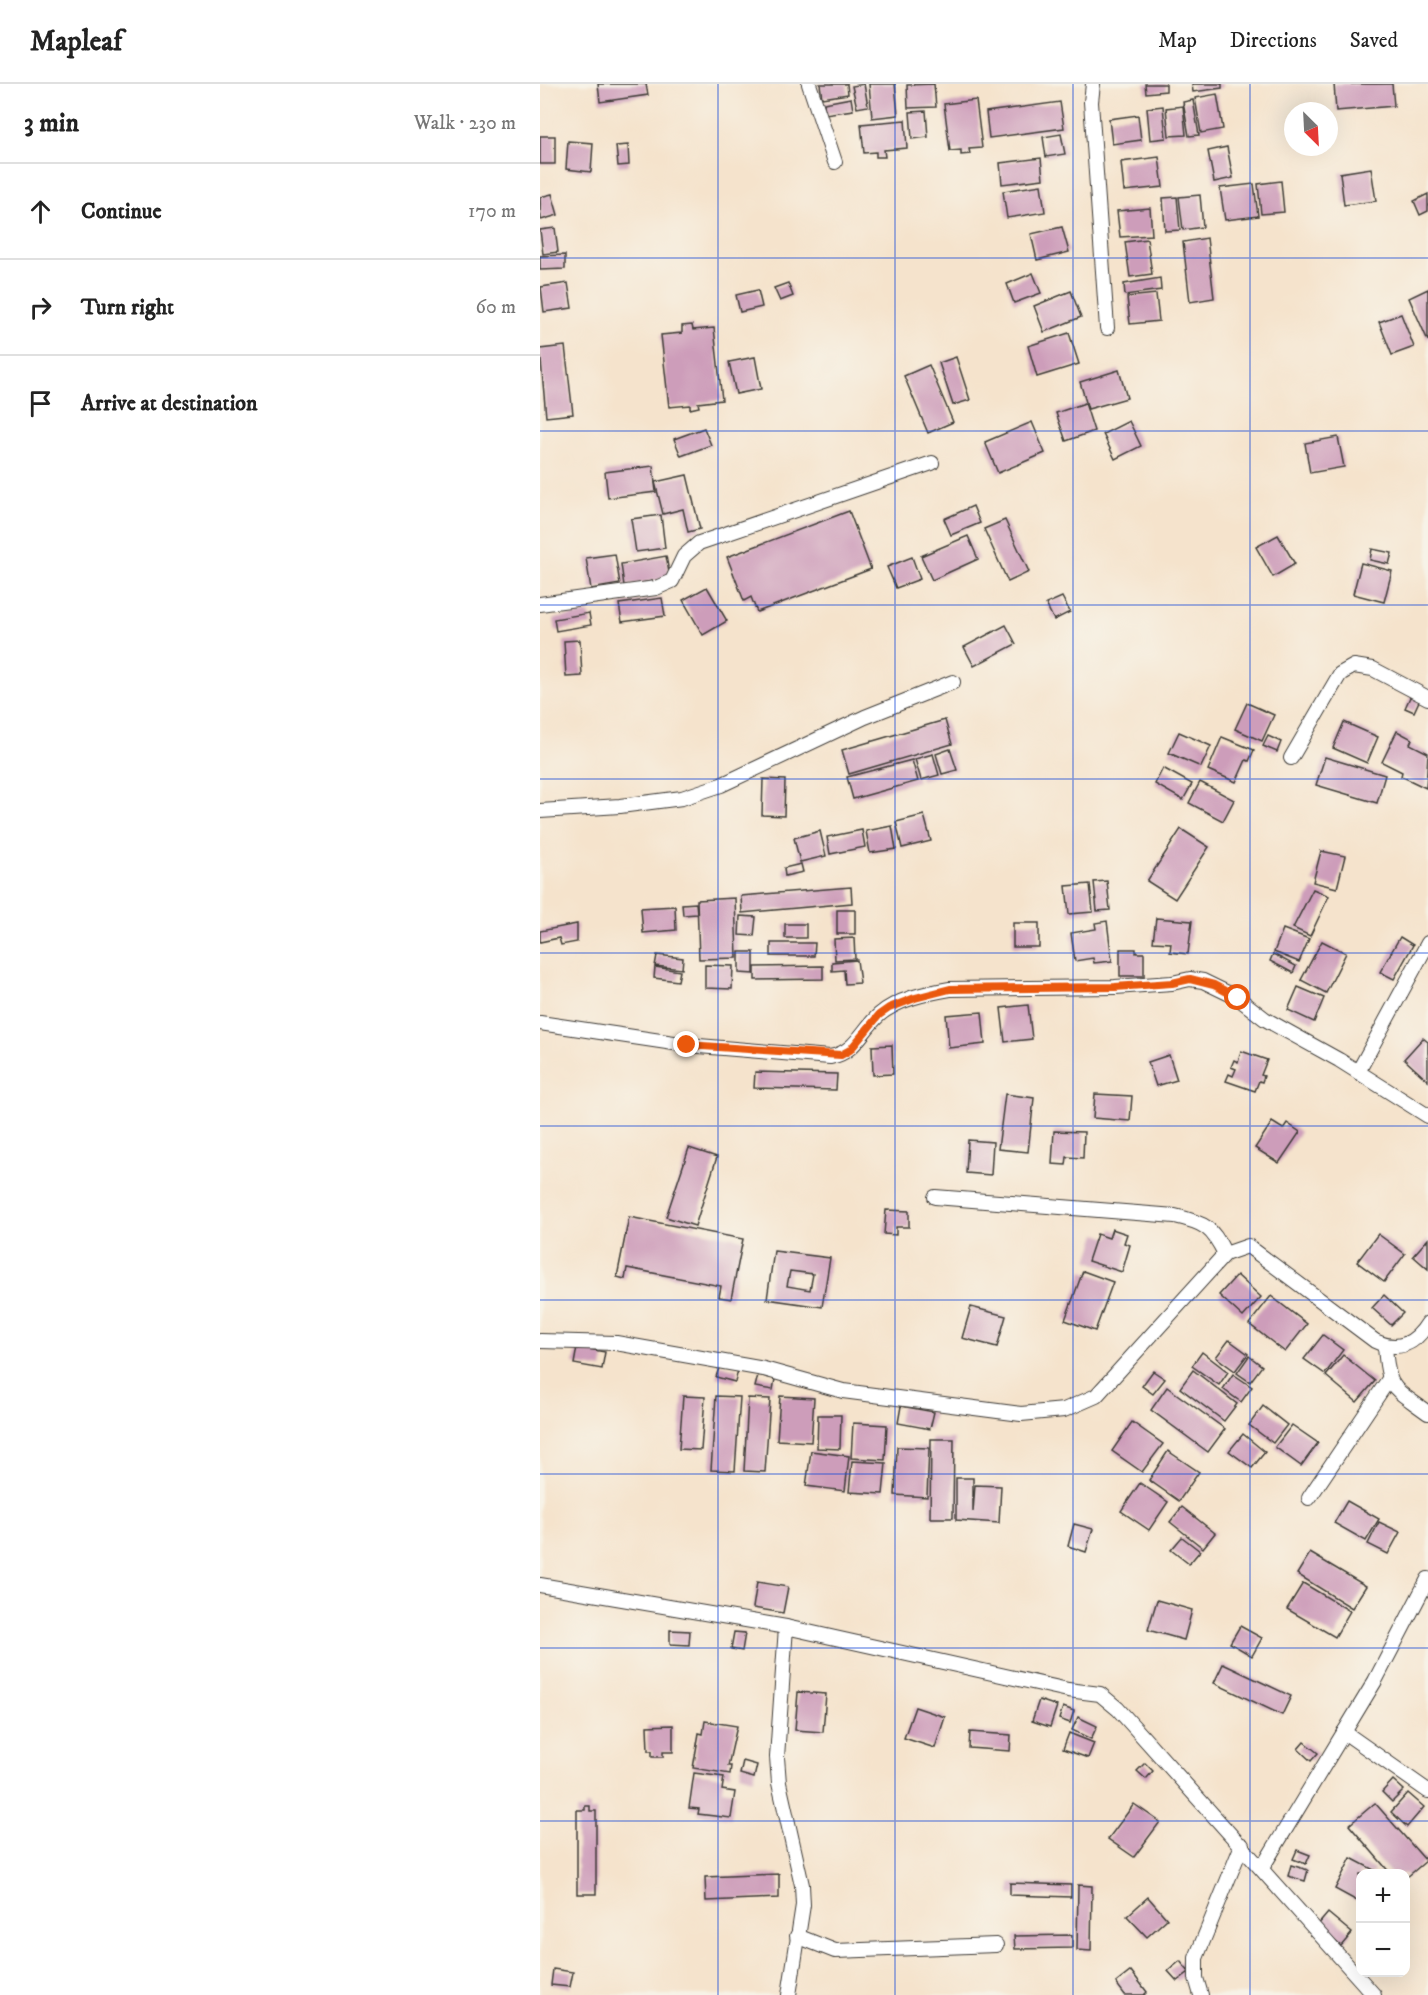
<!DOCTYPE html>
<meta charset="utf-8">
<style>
body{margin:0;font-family:"IM FELL DW Pica",serif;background:#f2f2f2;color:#222}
.controls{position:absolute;right:18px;bottom:18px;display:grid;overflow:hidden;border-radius:12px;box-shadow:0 6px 24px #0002}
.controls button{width:54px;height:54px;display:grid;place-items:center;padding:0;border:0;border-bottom:2px solid #e0e0e0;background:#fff;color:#222;font:30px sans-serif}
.compass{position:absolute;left:744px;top:18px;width:54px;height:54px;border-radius:50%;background:#fff;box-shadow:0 6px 24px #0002;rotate:156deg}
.stop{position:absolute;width:18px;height:18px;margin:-14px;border:4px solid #ea580c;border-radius:50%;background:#fff}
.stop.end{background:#ea580c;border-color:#fff;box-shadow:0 2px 6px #0008}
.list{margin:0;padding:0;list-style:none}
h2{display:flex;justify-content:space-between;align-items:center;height:78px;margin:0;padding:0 24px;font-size:26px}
h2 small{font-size:20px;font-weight:400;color:#767676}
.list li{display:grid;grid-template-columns:39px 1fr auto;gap:18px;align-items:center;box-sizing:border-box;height:96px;padding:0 24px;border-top:2px solid #e0e0e0}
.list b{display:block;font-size:22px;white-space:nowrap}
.list em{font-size:20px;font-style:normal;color:#767676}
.icon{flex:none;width:33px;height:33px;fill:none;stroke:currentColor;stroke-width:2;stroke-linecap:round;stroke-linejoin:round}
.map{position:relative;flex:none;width:888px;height:1911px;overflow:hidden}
header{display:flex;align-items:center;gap:36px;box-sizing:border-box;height:84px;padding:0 30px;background:#fff;border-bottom:2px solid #e0e0e0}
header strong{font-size:28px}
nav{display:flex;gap:33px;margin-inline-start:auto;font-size:21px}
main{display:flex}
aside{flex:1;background:#fff}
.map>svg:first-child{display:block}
.building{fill:#cd9dba;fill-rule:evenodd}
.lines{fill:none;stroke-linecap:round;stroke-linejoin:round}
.street-casing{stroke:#3d3a36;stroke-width:16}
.street{stroke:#fff;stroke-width:14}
.route{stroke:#ea580c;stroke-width:8}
.grid{fill:none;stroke:#1d4ed8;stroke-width:1.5;stroke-opacity:0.55}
</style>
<header>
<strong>Mapleaf</strong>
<nav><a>Map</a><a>Directions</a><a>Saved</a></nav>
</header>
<main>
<aside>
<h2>3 min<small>Walk · 230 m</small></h2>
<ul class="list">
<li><svg class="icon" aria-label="ahead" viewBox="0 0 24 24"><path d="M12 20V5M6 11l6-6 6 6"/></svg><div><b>Continue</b></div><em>170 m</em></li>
<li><svg class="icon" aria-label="right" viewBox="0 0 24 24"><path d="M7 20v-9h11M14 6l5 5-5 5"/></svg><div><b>Turn right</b></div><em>60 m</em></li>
<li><svg class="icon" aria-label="arrive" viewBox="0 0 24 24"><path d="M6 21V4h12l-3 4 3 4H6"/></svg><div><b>Arrive at destination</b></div></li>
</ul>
</aside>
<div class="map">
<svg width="888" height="1911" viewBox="0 0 888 1911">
<rect width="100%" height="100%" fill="#f7f3e8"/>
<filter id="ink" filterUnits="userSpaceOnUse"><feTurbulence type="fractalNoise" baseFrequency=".0167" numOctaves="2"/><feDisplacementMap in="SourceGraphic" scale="12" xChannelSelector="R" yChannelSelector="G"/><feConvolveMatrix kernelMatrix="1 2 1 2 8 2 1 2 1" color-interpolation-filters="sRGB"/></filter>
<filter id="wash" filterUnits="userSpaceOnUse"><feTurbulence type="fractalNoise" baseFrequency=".008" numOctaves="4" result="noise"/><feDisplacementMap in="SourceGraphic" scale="24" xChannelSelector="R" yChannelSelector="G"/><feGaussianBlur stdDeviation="1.35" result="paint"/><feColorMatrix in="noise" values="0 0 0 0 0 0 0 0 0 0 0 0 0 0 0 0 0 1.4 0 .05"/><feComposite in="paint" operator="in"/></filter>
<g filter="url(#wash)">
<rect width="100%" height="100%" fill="#f5e3cc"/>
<g id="blocks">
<!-- building -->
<g class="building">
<polygon points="58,0 106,0 108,11 60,18"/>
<polygon points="280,0 307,0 308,10 282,14"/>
<polygon points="324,0 328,22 317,24 312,2"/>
<polygon points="329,0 355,0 358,31 332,34"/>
<polygon points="394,0 396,23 368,24 367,1"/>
<polygon points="605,0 626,0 626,7 606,9"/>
<polygon points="652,0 682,0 682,4 653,8"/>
<polygon points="794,0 852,0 854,22 796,27"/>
<polygon points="677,10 683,45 661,49 655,14"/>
<polygon points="311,14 313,26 285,30 284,19"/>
<polygon points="436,16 442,64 429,65 430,70 421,71 421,66 410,67 404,20"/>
<polygon points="653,16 659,51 649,52 643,18"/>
<polygon points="520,18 524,44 449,54 446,28"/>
<polygon points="623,22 626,54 610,56 607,24"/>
<polygon points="643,22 646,51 629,52 626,24"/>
<polygon points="386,27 388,53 372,55 370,28"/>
<polygon points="598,31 601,56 572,60 569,35"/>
<polygon points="365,36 367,64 344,66 345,73 336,73 336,68 324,69 321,40"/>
<polygon points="521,50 525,70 506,73 503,53"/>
<rect x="0" y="52" width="15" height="28"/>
<polygon points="28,57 53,59 51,88 26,85"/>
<polygon points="88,61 89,81 78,82 76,62"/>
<polygon points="687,63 693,94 674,98 668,67"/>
<polygon points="619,73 623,103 584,107 581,78"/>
<polygon points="501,74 503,95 462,100 460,79"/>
<polygon points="831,84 836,117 804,121 800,89"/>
<polygon points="741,97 744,128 721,130 718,100"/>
<polygon points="714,100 718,132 685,136 680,104"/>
<polygon points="501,101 505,128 467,134 463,107"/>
<polygon points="12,110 18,131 1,136 0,113"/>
<polygon points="888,110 888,127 880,131 874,117"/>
<polygon points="660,111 663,143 643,146 639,113"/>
<polygon points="637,113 640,146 625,147 623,114"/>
<polygon points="610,124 612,151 580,153 577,127"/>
<polygon points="522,143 529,168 497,176 491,150"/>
<polygon points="15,144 18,168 3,170 0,146"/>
<polygon points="667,154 674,214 650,218 643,158"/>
<polygon points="607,155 612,190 590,193 585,158"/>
<polygon points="25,171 25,185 0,186 0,172"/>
<polygon points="493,189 501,209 474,219 467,200"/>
<polygon points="620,194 621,206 585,211 584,200"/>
<polygon points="28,199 32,224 4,228 1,203"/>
<polygon points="248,199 253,212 240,217 234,204"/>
<polygon points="888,205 888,257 869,214"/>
<polygon points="218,206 222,223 200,228 196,211"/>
<polygon points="531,207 541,233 504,248 494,222"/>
<polygon points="616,210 619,237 590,240 587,213"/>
<polygon points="861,230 874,263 852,271 839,238"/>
<polygon points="152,241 153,246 174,244 182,316 158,319 159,323 150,325 150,321 129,323 121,251 142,249 142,242"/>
<polygon points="529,249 539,280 497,293 488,262"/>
<polygon points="25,262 33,330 6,333 0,265"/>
<polygon points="215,273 221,305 196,310 189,278"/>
<polygon points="416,273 430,316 413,321 399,279"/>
<polygon points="389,281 413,338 388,349 364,292"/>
<polygon points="579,286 587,314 548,325 540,298"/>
<polygon points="545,319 554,347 526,357 516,329"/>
<polygon points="589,337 601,362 575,375 563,350"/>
<polygon points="492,338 505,369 458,389 445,358"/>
<polygon points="164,344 171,361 141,372 134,355"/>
<polygon points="798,353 804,383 770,389 765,359"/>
<polygon points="113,382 116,408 68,414 65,388"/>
<polygon points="147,391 160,445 148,448 143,425 123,430 115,398"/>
<polygon points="433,422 440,439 411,451 404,435"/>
<polygon points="309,427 331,485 217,528 211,513 204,517 187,473"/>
<polygon points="121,431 125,464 96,468 91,435"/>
<polygon points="465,436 489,488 468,498 444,445"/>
<polygon points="738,451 755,480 733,493 716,463"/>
<polygon points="428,452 438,475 392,496 381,472"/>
<polygon points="832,465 852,469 849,480 830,476"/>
<polygon points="75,470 80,500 51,505 46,474"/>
<polygon points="126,472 130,494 84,502 81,480"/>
<polygon points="372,473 380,495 356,504 347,483"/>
<polygon points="821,479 852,487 844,518 813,510"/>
<polygon points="167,503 187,537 163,551 143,516"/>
<polygon points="522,513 530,528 514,536 506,520"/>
<polygon points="122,514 125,532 82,538 79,520"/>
<polygon points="49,529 51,541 16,547 14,535"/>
<polygon points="466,541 476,560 434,582 424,563"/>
<polygon points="40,556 42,592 26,593 24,557"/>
<polygon points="871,611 880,615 874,628 865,624"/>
<polygon points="707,619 734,631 722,657 695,645"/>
<polygon points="405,636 412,660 309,690 302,666"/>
<polygon points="804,638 838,653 827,679 793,664"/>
<polygon points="857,647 872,655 870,660 888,669 886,704 861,692 862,688 842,678"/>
<polygon points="639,648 671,662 661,683 629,669"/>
<polygon points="728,652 741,658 737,668 723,662"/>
<polygon points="682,653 714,666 709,677 706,676 696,698 668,686"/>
<polygon points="410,665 417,686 402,690 396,670"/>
<polygon points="393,670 399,691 381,696 375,675"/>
<polygon points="785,673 845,691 837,719 776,701"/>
<polygon points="372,676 378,697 313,715 307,693"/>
<polygon points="623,684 652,700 643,716 615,700"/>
<polygon points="223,695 245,696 244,732 222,731"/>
<polygon points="660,698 694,716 683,737 649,719"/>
<polygon points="384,731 391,757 362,764 356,738"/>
<polygon points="352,742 356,765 330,769 326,747"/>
<polygon points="641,745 669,763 635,815 607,797"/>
<polygon points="322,746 325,763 290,770 287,753"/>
<polygon points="280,747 286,772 260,778 254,754"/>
<polygon points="781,767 805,772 797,804 773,798"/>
<polygon points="261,780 263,788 245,792 244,784"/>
<polygon points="567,797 570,826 557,827 554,798"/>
<polygon points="550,800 553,828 529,830 526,802"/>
<polygon points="311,803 312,819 202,829 201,812"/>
<polygon points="773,805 789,812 770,852 753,844"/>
<polygon points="195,814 197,874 159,875 157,816"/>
<polygon points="156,819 157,830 143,831 142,820"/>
<polygon points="135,822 136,846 103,849 101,824"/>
<rect x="297" y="826" width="18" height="24"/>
<polygon points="200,832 216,833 214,852 199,851"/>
<polygon points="616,834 652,837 648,870 630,868 631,859 613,858"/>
<polygon points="567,837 572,877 554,879 553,874 535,877 531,849 556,845 555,839"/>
<rect x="473" y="839" width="26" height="24"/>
<polygon points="37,840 37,858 21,861 19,854 0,858 0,847"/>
<rect x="245" y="840" width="21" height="14"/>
<polygon points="743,845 769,855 759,878 734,868"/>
<polygon points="860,853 873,861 854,895 840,888"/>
<polygon points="314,854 315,875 295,876 294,855"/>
<polygon points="782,857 806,869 786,909 761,896"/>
<polygon points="231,859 275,859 274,872 231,872"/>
<polygon points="580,865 596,865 596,869 604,869 604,892 580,892"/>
<polygon points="199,868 214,868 214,890 199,889"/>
<polygon points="733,870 756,882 753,889 730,877"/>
<polygon points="117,871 143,874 142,885 115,882"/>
<polygon points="317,876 320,899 305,900 304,886 292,887 292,878"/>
<polygon points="165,881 193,882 192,905 165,904"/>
<polygon points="283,882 283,895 215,896 215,883"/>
<polygon points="115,883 140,887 138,897 114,894"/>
<polygon points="758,903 784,914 774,938 748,926"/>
<polygon points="488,921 492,955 465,958 461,924"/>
<polygon points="442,928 445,960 409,964 406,931"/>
<polygon points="883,954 888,958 888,997 864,975"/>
<polygon points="352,961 353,990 333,991 332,962"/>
<polygon points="701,967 727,976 721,991 724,992 722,998 719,997 715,1007 686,997 689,990 693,992 696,985 691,983 694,976 698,978"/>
<polygon points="629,971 637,996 616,1002 608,978"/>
<polygon points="215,988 297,990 296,1006 214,1004"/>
<polygon points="465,1010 494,1014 488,1068 458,1065"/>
<polygon points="555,1010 592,1012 590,1037 553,1034"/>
<polygon points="732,1038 743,1045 747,1039 760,1048 739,1079 715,1064"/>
<polygon points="514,1047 544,1048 543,1074 527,1073 526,1081 512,1080"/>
<polygon points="428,1056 453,1058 451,1091 426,1089"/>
<polygon points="149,1064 177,1073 155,1142 126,1133"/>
<polygon points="346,1126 369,1127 369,1143 356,1143 356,1151 344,1150"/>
<polygon points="89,1133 203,1155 191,1215 179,1213 181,1202 87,1184 85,1195 77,1193"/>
<polygon points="572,1145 587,1150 584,1159 590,1161 582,1188 548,1177 557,1150 569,1154"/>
<polygon points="838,1150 865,1170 844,1198 817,1178"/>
<polygon points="888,1155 888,1185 873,1172"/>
<path d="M 234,1167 L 290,1174 L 282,1223 L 227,1215 ZM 250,1187 L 273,1190 L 270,1206 L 247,1202 Z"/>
<polygon points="543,1187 573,1198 555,1247 525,1236"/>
<polygon points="697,1191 721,1213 703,1233 679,1211"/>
<polygon points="844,1211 863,1229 851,1241 832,1224"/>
<polygon points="731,1212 767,1240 745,1268 709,1240"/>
<polygon points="431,1223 466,1232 457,1263 422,1254"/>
<polygon points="783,1251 803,1266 785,1290 764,1275"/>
<polygon points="689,1256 708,1270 695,1287 676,1273"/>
<polygon points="37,1263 65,1268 62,1285 34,1280"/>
<polygon points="662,1268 688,1288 679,1301 652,1282"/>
<polygon points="803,1271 835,1297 817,1318 786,1292"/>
<polygon points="709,1272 722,1282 710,1298 697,1289"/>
<polygon points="180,1281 198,1286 195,1298 176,1293"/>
<polygon points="653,1286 697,1320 684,1337 640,1304"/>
<polygon points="613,1287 625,1295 613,1310 602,1302"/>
<polygon points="693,1290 712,1303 701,1318 683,1305"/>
<polygon points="218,1291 235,1295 233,1306 215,1303"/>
<polygon points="627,1303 685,1345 668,1368 611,1326"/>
<polygon points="143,1312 165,1313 161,1366 139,1365"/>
<polygon points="176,1312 200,1313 195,1387 171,1386"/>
<polygon points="240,1312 274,1314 271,1358 237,1356"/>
<polygon points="208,1314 230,1315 225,1388 204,1387"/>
<polygon points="361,1322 394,1328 390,1345 358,1339"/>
<polygon points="723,1322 747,1341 733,1359 709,1341"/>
<polygon points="278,1331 301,1331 300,1365 277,1364"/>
<polygon points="592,1338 623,1360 602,1388 572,1367"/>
<polygon points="313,1339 347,1341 345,1376 311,1374"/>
<polygon points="752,1341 778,1359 761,1382 735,1363"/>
<polygon points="703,1350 725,1368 712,1384 689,1367"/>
<polygon points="391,1355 414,1355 413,1434 390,1434"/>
<polygon points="357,1363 389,1364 387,1413 355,1411"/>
<polygon points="271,1367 309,1372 305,1407 266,1402"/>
<polygon points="628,1367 659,1388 639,1417 609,1396"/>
<polygon points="312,1377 346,1379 343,1410 309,1408"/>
<polygon points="416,1394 433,1394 433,1428 435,1401 461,1402 459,1439 416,1436"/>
<polygon points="600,1399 628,1418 609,1446 581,1427"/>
<polygon points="807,1417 839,1435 826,1457 794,1439"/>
<polygon points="642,1423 675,1449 663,1464 630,1438"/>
<polygon points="839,1438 860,1448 848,1470 828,1460"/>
<polygon points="534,1440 553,1445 546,1468 528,1462"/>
<polygon points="642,1453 660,1467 649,1480 631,1466"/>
<polygon points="770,1469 826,1502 812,1524 757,1490"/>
<polygon points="217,1498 248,1503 243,1529 213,1524"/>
<polygon points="763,1499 810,1527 795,1553 747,1525"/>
<polygon points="617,1516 652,1526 644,1556 608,1546"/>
<polygon points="700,1542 722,1554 712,1572 690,1559"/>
<polygon points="130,1546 150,1547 149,1561 130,1560"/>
<polygon points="194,1548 205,1549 202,1567 191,1565"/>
<polygon points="683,1580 751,1612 742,1631 674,1599"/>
<polygon points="258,1608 286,1610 283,1648 255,1646"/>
<polygon points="499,1616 517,1622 510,1643 492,1637"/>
<polygon points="375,1623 405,1633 395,1664 364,1654"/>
<polygon points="523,1623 534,1627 530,1639 519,1635"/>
<polygon points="538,1633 557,1642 551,1655 532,1646"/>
<polygon points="165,1637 197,1642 188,1682 191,1682 190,1690 153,1684 159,1649 163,1650"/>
<polygon points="133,1641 133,1668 123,1668 123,1673 112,1673 112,1667 108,1667 107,1642"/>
<polygon points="430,1648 471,1651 470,1667 429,1664"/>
<polygon points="529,1649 554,1659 548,1674 523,1665"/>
<polygon points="764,1658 778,1669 771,1677 758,1665"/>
<polygon points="203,1677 217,1681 214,1694 200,1690"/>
<polygon points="605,1679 613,1687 606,1695 597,1687"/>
<polygon points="154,1689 184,1693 182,1706 195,1708 191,1734 158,1730 159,1725 149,1724"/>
<polygon points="853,1696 864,1706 852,1718 842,1708"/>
<polygon points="868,1709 884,1723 867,1743 851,1728"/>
<polygon points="835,1719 886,1777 866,1794 866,1790 851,1790 809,1741"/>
<polygon points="594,1720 620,1738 594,1773 568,1755"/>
<polygon points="45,1722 50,1722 50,1727 56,1727 56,1810 37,1810 37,1726 45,1726"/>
<polygon points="757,1766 770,1771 766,1780 753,1775"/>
<polygon points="811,1774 834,1786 832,1790 820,1790 820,1811 817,1817 795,1805"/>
<polygon points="751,1781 768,1786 765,1797 748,1792"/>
<polygon points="239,1790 239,1814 166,1817 165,1793"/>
<polygon points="470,1799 531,1801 531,1813 470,1811"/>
<polygon points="538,1801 552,1802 551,1867 537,1866"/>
<polygon points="608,1813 627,1835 607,1853 587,1832"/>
<polygon points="788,1829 812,1849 801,1862 777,1842"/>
<polygon points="532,1851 532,1864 475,1865 474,1852"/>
<polygon points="640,1877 649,1888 637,1897 628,1887"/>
<polygon points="13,1885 33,1888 30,1903 11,1901"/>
<polygon points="591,1887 607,1908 604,1911 585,1911 576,1899"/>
</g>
</g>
</g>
<g filter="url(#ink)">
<use href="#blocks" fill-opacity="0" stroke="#3d3a36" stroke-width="1.5"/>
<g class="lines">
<!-- street casing -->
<g class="street-casing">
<g id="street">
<polyline points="269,0 295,78"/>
<polyline points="553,0 551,18 567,244"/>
<polyline points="0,520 116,504 132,497 144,472 159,459 392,379"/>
<polyline points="751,674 800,590 814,582 833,585 888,614"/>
<polyline points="0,727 80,722 142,714 181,701 325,633 413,598"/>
<path d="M 0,939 L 147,961 L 290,973 C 315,969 322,946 339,931 C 357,915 387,909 410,905 L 575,903 L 632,899 L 650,895 L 663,897 L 698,914 L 725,935 L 799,976 L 888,1032"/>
<polyline points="818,988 888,859"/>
<path d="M 395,1113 L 635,1132 C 665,1139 672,1143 685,1170"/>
<path d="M 0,1257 L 76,1259 L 224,1285 L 303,1307 L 481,1330 L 524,1326 L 556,1312 L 685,1170 L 708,1162 L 835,1257 C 858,1268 875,1260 888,1239"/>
<path d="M 845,1262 C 848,1307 853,1303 888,1329"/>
<polyline points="769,1414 849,1295"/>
<polyline points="0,1501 246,1543 528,1606 560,1610 578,1625 834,1911"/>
<polyline points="246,1543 237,1673 239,1699 262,1801 263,1821 249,1911"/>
<polyline points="804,1648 888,1707"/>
<polyline points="722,1784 835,1597 888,1495"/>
<polyline points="257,1852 295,1867 456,1861"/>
<polyline points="661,1911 656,1894 656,1874 702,1761"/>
</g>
</g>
<!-- street -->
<use href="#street" class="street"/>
</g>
</g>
<g class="lines" filter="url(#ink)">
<!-- route -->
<polyline class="route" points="147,961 301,971 310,966 339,931 349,924 375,914 410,905 575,903 632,899 650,895 674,901 698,914"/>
</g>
<!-- grid -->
<path class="grid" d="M 178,0 L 178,1911M 355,0 L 355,1911M 533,0 L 533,1911M 710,0 L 710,1911M 0,174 L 888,174M 0,347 L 888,347M 0,521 L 888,521M 0,695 L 888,695M 0,869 L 888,869M 0,1042 L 888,1042M 0,1216 L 888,1216M 0,1390 L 888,1390M 0,1564 L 888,1564M 0,1737 L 888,1737"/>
</svg>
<div class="controls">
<button>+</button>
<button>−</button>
</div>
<svg class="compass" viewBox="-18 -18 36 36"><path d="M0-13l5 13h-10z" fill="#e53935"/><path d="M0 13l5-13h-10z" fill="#767676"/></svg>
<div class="stop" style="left:698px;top:914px"></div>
<div class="stop end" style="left:147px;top:961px"></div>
</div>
</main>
